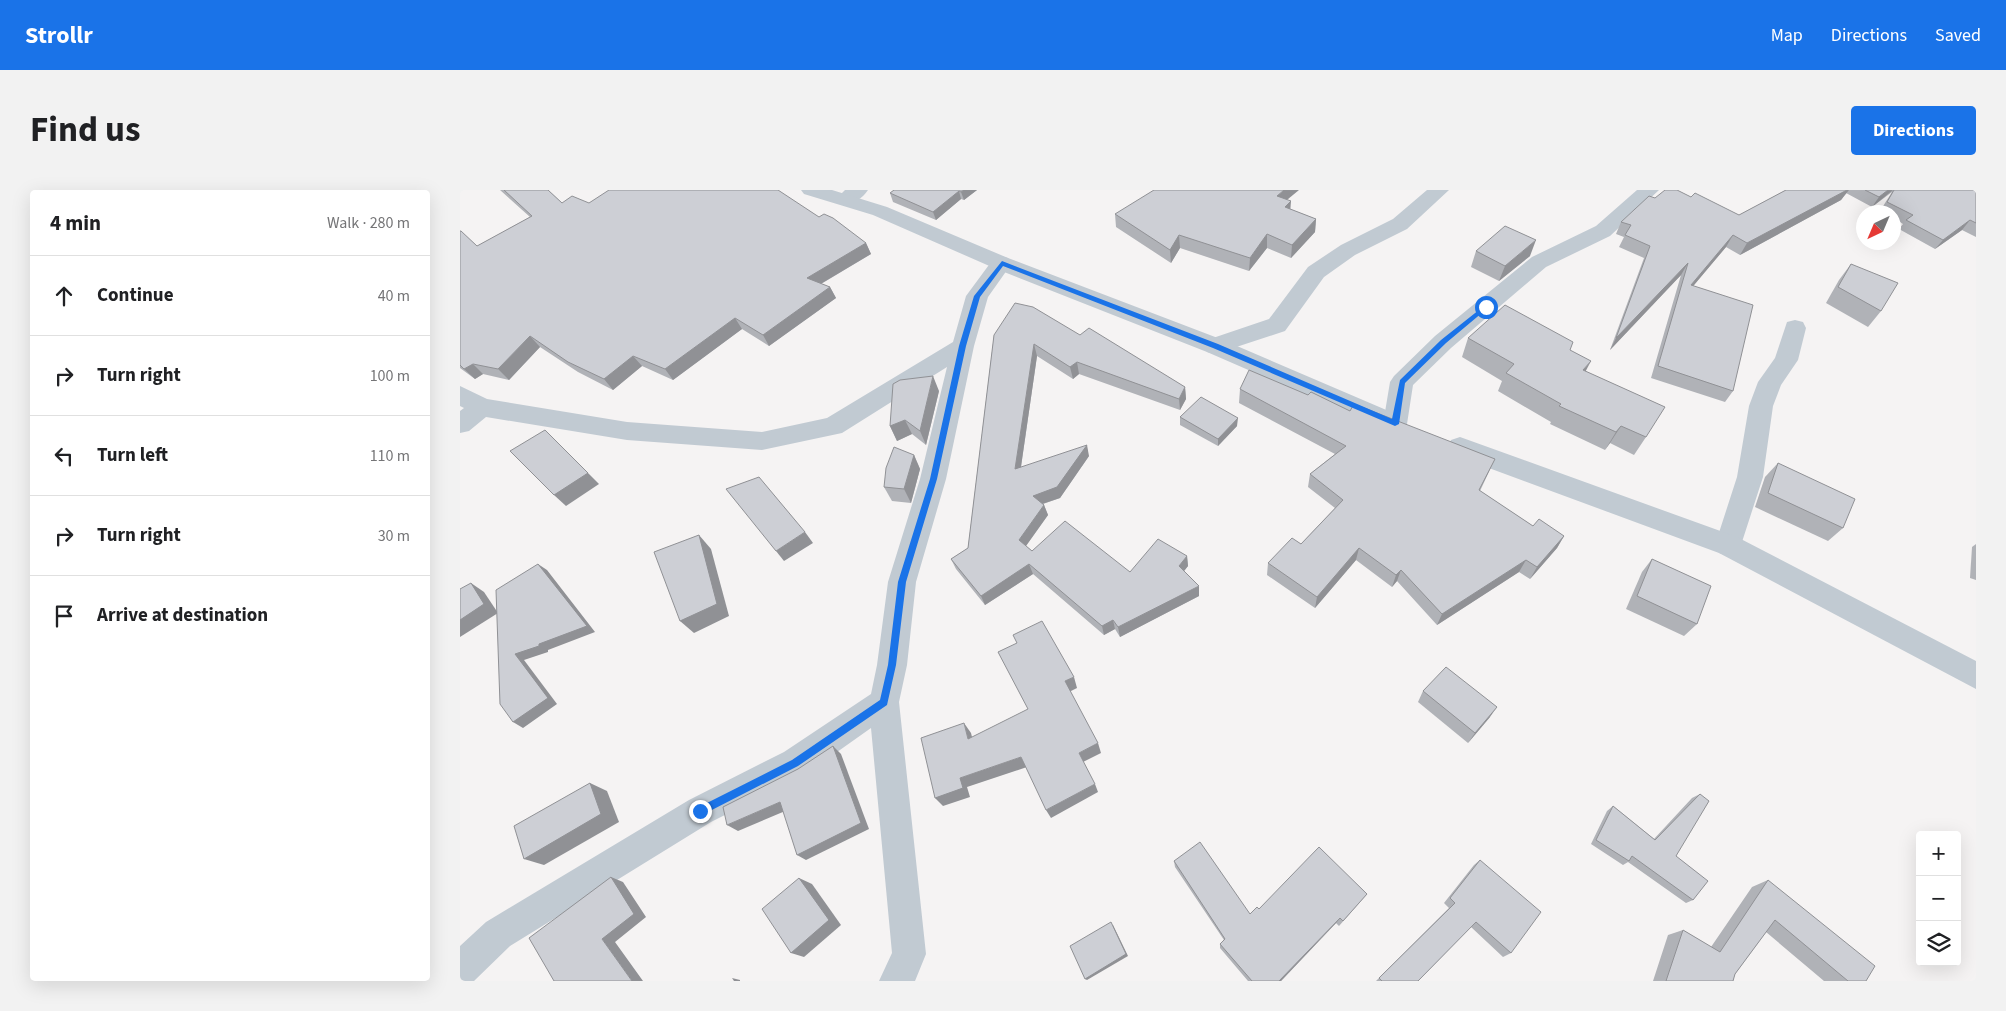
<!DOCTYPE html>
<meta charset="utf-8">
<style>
body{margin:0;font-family:"Source Sans 3",sans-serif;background:#f2f2f2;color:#202124}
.controls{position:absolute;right:15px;bottom:15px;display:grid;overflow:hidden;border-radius:5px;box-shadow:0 5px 20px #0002}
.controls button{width:45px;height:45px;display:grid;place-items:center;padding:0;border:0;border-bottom:1px solid #e0e0e0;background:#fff;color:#202124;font:25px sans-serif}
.compass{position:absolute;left:1396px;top:15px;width:45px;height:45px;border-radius:50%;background:#fff;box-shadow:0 5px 20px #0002;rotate:224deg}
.stop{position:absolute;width:15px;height:15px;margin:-11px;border:4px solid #1a73e8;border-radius:50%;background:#fff}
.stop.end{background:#1a73e8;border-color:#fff;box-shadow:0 1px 5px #0008}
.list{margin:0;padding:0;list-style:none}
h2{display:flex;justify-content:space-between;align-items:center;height:65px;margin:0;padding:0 20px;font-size:21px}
h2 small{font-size:16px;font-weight:400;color:#757577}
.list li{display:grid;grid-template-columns:32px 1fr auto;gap:15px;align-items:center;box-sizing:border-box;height:80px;padding:0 20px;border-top:1px solid #e0e0e0}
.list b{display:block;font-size:19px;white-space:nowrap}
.list em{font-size:16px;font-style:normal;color:#757577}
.icon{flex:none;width:28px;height:28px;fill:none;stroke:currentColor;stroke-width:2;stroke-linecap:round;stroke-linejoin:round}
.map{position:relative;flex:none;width:1516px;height:791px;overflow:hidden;border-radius:5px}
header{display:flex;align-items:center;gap:30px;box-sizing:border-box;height:70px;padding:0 25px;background:#1a73e8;color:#fff}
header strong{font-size:24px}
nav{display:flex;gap:28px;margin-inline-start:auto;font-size:18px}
.intro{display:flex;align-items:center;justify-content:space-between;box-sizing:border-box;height:120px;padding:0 30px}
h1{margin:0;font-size:35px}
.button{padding:12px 22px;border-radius:5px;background:#1a73e8;color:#fff;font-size:18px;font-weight:700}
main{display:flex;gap:30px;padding:0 30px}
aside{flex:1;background:#fff;border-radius:5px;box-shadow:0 5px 20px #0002}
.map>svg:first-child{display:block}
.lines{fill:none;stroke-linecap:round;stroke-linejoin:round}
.minor{fill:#c1cad2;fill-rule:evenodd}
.tertiary{fill:#c1cad2;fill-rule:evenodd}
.wall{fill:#b0b2b7}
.shaded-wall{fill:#909195}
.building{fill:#cdcfd5;stroke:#909195}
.route{fill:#1a73e8}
</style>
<header>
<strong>Strollr</strong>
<nav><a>Map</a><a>Directions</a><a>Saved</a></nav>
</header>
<div class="intro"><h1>Find us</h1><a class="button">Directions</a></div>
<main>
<aside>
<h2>4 min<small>Walk · 280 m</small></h2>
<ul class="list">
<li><svg class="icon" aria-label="ahead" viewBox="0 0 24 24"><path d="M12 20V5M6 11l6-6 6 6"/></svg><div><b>Continue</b></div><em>40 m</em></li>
<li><svg class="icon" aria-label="right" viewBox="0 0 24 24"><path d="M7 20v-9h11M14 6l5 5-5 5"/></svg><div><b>Turn right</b></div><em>100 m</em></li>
<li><svg class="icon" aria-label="left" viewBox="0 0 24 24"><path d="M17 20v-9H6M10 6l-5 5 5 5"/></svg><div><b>Turn left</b></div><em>110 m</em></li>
<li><svg class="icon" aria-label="right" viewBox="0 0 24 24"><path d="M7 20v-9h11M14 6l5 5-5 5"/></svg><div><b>Turn right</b></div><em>30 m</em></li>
<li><svg class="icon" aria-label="arrive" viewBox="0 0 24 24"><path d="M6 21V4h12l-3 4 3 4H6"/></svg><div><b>Arrive at destination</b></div></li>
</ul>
</aside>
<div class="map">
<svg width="1516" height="791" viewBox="0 0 1516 791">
<rect width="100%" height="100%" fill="#f5f3f3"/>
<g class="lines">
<!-- minor -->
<g class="minor">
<path d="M 385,0 L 408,0 C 401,10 391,16 379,13 L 376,9 Z"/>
<polygon points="967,0 989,0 947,39 895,65 864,87 825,141 755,164 747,162 744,156 747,150 809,129 848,77 881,55 933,29"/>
<polygon points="1177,0 1199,0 1150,46 1086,77 991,158 953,195 947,234 944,241 935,243 926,241 923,234 930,192 934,186 975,146 1072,67 1136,36"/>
<polygon points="541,66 548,68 552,73 528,107 514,156 486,289 456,392 447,475 439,512 466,764 455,791 419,791 432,763 411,538 346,584 251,632 50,756 14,791 0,791 0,756 26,732 229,610 324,562 411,504 417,475 428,392 460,289 487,177 382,243 302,260 167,250 26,227 9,241 0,243 0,221 4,218 0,216 0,196 27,209 167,232 302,242 367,228 493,152 506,106 534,68"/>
<polygon points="1335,130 1343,132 1346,138 1338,170 1321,195 1313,216 1303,287 1281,355 1277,363 1268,366 1259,363 1255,355 1277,287 1289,216 1298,192 1315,168 1327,132"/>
</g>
<!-- tertiary -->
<g class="tertiary">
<polygon points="341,0 372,0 427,17 548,68 763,150 938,225 941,231 938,237 929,240 920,237 747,162 534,78 413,25 344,4"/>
<polygon points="1000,247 1277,347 1516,471 1516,499 1259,363 991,264 988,257 991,250"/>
</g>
</g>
<!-- wall -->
<g class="wall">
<polygon points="40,0 88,0 102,13 129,13 359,27 406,53 411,64 361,94 370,97 376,108 309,156 282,139 213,190 182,176 153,200 118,182 80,157 49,190 23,184 15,189 0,178 0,41 17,56 70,27"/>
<polygon points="434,0 517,0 504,10 501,9 476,30 433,12 430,3"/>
<polygon points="1326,0 1516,0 1516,47 1502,40 1475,59 1439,39 1443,34 1434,28 1434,22 1422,22 1420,21 1432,2 1412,17 1386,3 1381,10 1280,65 1266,57 1233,96 1273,201 1265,212 1191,188 1221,85 1150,160 1184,68 1159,57 1164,47 1156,44 1161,32 1195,8 1231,7 1279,25"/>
<polygon points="827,10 830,19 856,29 855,42 831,68 807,58 789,81 720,58 711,73 656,37 655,24"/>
<polygon points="1016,61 1070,66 1039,91 1011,77"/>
<polygon points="1391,74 1421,121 1408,137 1366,113 1379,90"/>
<polygon points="534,145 620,145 725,197 726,209 720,220 619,184 613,189 577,166 561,277 629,266 600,308 583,314 584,315 588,325 566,356 572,361 670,382 727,366 728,376 724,381 739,406 660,447 655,439 644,445 573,384 525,415 496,379 491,369 508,358"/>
<polygon points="1008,148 1110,160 1126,181 1186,247 1174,265 1150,253 1145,260 1090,234 1091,232 1038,201 1042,191 1002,167"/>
<polygon points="780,199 848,205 890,221 1035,269 1020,301 1073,336 1104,346 1097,358 1070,389 1059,382 977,435 937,391 932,397 896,370 855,418 807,385 808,373 841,354 875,318 848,297 850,284 875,264 779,213"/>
<polygon points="479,201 466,255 452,244 437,251 430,236"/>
<polygon points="720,227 777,236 758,256 720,235"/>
<polygon points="454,265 460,279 451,313 432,311 424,297"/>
<polygon points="1318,273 1383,338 1368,351 1295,317 1305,287"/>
<polygon points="1516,354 1516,390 1510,388 1512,357"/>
<polygon points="1192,369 1237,434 1224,446 1166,419 1182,382"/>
<polygon points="963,501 1030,527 1008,553 958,512"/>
<polygon points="1240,604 1216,666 1233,710 1226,713 1168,672 1163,675 1131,654 1147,621 1153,616 1194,649 1232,608"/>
<polygon points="1020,670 1051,763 1043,767 1011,737 958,791 916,791 989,718 984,713 1014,675"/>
<polygon points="714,671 790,724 799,719 907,704 879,736 876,733 821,791 788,791 760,758 760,754 764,750 715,677"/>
<polygon points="1308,690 1406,791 1364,791 1306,742 1275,784 1273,791 1193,791 1208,745 1223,740 1251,757 1292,697"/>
</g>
<!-- shaded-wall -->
<g class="shaded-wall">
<polygon points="504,0 517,0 504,10 501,2"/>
<polygon points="824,0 839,0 816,19 817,6"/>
<polygon points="1387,0 1389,0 1381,10 1280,65 1287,53"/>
<polygon points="1428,0 1433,0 1412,17 1419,7"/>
<polygon points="499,1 501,9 476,30 473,22"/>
<polygon points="831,11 830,24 825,17"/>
<polygon points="856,29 855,42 831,68 832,55"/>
<polygon points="1510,30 1502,40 1475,59 1483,50"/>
<polygon points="807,44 807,58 789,81 790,68"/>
<polygon points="719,45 720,58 711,73 710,60"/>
<polygon points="1273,45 1266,57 1224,107 1231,95"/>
<polygon points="1076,50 1070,66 1039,91 1045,76"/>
<polygon points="406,53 411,64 352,99 347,88"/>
<polygon points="1228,73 1221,85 1150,160 1156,148"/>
<polygon points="370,97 376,108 309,156 303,145"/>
<polygon points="275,128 282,139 213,190 205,179"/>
<polygon points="70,146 80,157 49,190 38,179"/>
<polygon points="574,154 577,166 559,290 555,279"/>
<polygon points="173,166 182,176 153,200 144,189"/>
<polygon points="1131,171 1121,190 1123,180"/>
<polygon points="617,172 619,184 613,189 610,177"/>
<polygon points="13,174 23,184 15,189 4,179"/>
<polygon points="473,186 479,201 466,255 460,241"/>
<polygon points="725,197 726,209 720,220 719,209"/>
<polygon points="778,228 777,236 758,256 758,249"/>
<polygon points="445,230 452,244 437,251 430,236"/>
<polygon points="1161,236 1150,253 1145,260 1156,242"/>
<polygon points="85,240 139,294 106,316 94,305"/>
<polygon points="627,255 629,266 600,308 576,316 573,306"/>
<polygon points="454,265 460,279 451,313 444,299"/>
<polygon points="584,315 588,325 563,360 559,350"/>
<polygon points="345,342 353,353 324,371 316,361"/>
<polygon points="239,345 251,359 269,426 234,443 220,431"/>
<polygon points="1104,346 1097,358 1070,389 1077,377"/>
<polygon points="899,358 896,370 855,418 857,407"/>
<polygon points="727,366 728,376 720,386 719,376"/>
<polygon points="1066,370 1059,382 977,435 982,424"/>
<polygon points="78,374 87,380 135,442 88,460 88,462 64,470 97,514 63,538 53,532 55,464"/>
<polygon points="569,374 573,384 525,415 521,406"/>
<polygon points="941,380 937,391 932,397 936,385"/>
<polygon points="11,393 24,402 38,423 0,447 0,430"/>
<polygon points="739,396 739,406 660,447 658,437"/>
<polygon points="653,430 655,439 644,445 642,436"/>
<polygon points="614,487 617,498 609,502 605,491"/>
<polygon points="1037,517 1030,527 1008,553 1015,543"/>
<polygon points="504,533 511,543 515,559 508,549"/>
<polygon points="638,553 641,563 623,572 619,563"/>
<polygon points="373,556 381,564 409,639 346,670 337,665"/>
<polygon points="561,567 567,577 507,597 510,607 483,616 475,608 500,588"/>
<polygon points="130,593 147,601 159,632 84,675 64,669"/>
<polygon points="635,594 638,602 591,628 586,620"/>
<polygon points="320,612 330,619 278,641 267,635"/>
<polygon points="151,687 163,692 186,727 155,752 183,791 172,791 142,749"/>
<polygon points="339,688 352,694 381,735 344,767 331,763"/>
<polygon points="880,728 876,733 821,791 819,791"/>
<polygon points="653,735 668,766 627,790 625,789"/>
<polygon points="272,788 280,790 280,791 274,791"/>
</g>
<!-- building -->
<g class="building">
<polygon points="44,0 88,0 102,13 112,6 129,13 149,0 318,0 359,27 364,24 373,28 406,53 347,88 370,97 303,145 275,128 205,179 173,166 144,189 108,172 70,146 38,179 13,174 4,179 0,175 0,41 1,41 17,56 72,26"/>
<polygon points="434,0 504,0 501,2 499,1 473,22 430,3"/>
<polygon points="694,0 824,0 817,6 831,11 825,17 856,29 832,55 807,44 790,68 719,45 710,60 655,24"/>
<polygon points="1205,0 1217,0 1231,7 1235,3 1279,25 1326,0 1387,0 1287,53 1273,45 1231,95 1293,115 1273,201 1198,176 1228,73 1156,148 1190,56 1165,45 1171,35 1161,32 1189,6 1195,8"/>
<polygon points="1405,0 1428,0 1419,7"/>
<polygon points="1434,0 1516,0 1516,33 1510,30 1483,50 1446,30 1453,25 1427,12"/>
<polygon points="1045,36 1076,50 1045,76 1016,61"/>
<polygon points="1391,74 1438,93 1421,121 1378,97"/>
<polygon points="555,113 573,117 620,145 629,138 725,197 719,209 617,172 610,177 574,154 555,279 627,255 597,297 573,306 584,315 559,350 572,361 605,331 670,382 698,349 727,366 719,376 739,396 658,437 653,430 642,436 569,374 521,406 491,369 508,358 534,145"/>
<polygon points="1045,115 1113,152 1110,160 1131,171 1123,180 1205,217 1186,247 1161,236 1156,242 1099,216 1101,214 1046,183 1054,174 1008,148"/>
<polygon points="789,180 848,205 851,202 890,221 894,214 1035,269 1019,300 1073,336 1079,329 1104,346 1077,377 1066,370 982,424 941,380 936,385 899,358 857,407 808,373 832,348 841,354 883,310 850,284 886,256 780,199"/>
<polygon points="473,186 460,241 445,230 430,236 433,194 440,190"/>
<polygon points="741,207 778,228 758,249 720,227"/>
<polygon points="85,240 128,283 94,305 50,261"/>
<polygon points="434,257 454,265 444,299 424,297 426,278"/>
<polygon points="1318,273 1395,309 1383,338 1308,303"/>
<polygon points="299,287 345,342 316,361 266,299"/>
<polygon points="239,345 257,414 220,431 194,362"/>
<polygon points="1192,369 1251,396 1237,434 1177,406"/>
<polygon points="78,374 127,436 79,454 79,456 55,464 88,508 53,532 40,514 36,400"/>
<polygon points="11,393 24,414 0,430 0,399"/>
<polygon points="582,431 614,487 605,491 638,553 619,563 635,594 586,620 561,567 500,588 503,598 475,608 461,548 504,533 508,549 568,519 538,462 557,453 553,445"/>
<polygon points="986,477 1037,517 1015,543 963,501"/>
<polygon points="373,556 401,633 337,665 320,612 267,635 263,617 338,579"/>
<polygon points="130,593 141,624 64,669 54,636"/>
<polygon points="1240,604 1249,611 1216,666 1248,691 1233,710 1172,666 1169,671 1136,650 1153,616 1195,650"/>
<polygon points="740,652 790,724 797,717 799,719 859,657 907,704 883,731 880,728 819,791 792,791 760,754 765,749 714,671"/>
<polygon points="1020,670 1081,722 1051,763 1016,732 958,791 922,791 919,788 995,713 990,708"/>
<polygon points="151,687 174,724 142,749 172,791 94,791 69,748"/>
<polygon points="339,688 369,730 331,763 302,719"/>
<polygon points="1308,690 1415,776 1406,791 1388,791 1315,730 1275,784 1273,791 1206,791 1223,740 1260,762"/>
<polygon points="651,732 666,764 625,789 610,756"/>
</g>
<!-- route -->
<polygon class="route" points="542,71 758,154 932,229 940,190 981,150 1024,116 1029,117 986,153 945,193 939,234 935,236 753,158 543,76 520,107 506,156 477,289 446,392 436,475 427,515 338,576 244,624 237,624 237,618 332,570 420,510 428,475 438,392 470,289 499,156 514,106"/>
</svg>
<div class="controls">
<button>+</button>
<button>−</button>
<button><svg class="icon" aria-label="layers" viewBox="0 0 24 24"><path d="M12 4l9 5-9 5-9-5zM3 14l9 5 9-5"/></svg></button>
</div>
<svg class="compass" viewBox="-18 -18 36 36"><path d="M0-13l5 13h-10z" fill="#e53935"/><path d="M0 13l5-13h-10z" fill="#757577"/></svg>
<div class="stop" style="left:1026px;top:117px"></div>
<div class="stop end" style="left:240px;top:621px"></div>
</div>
</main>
